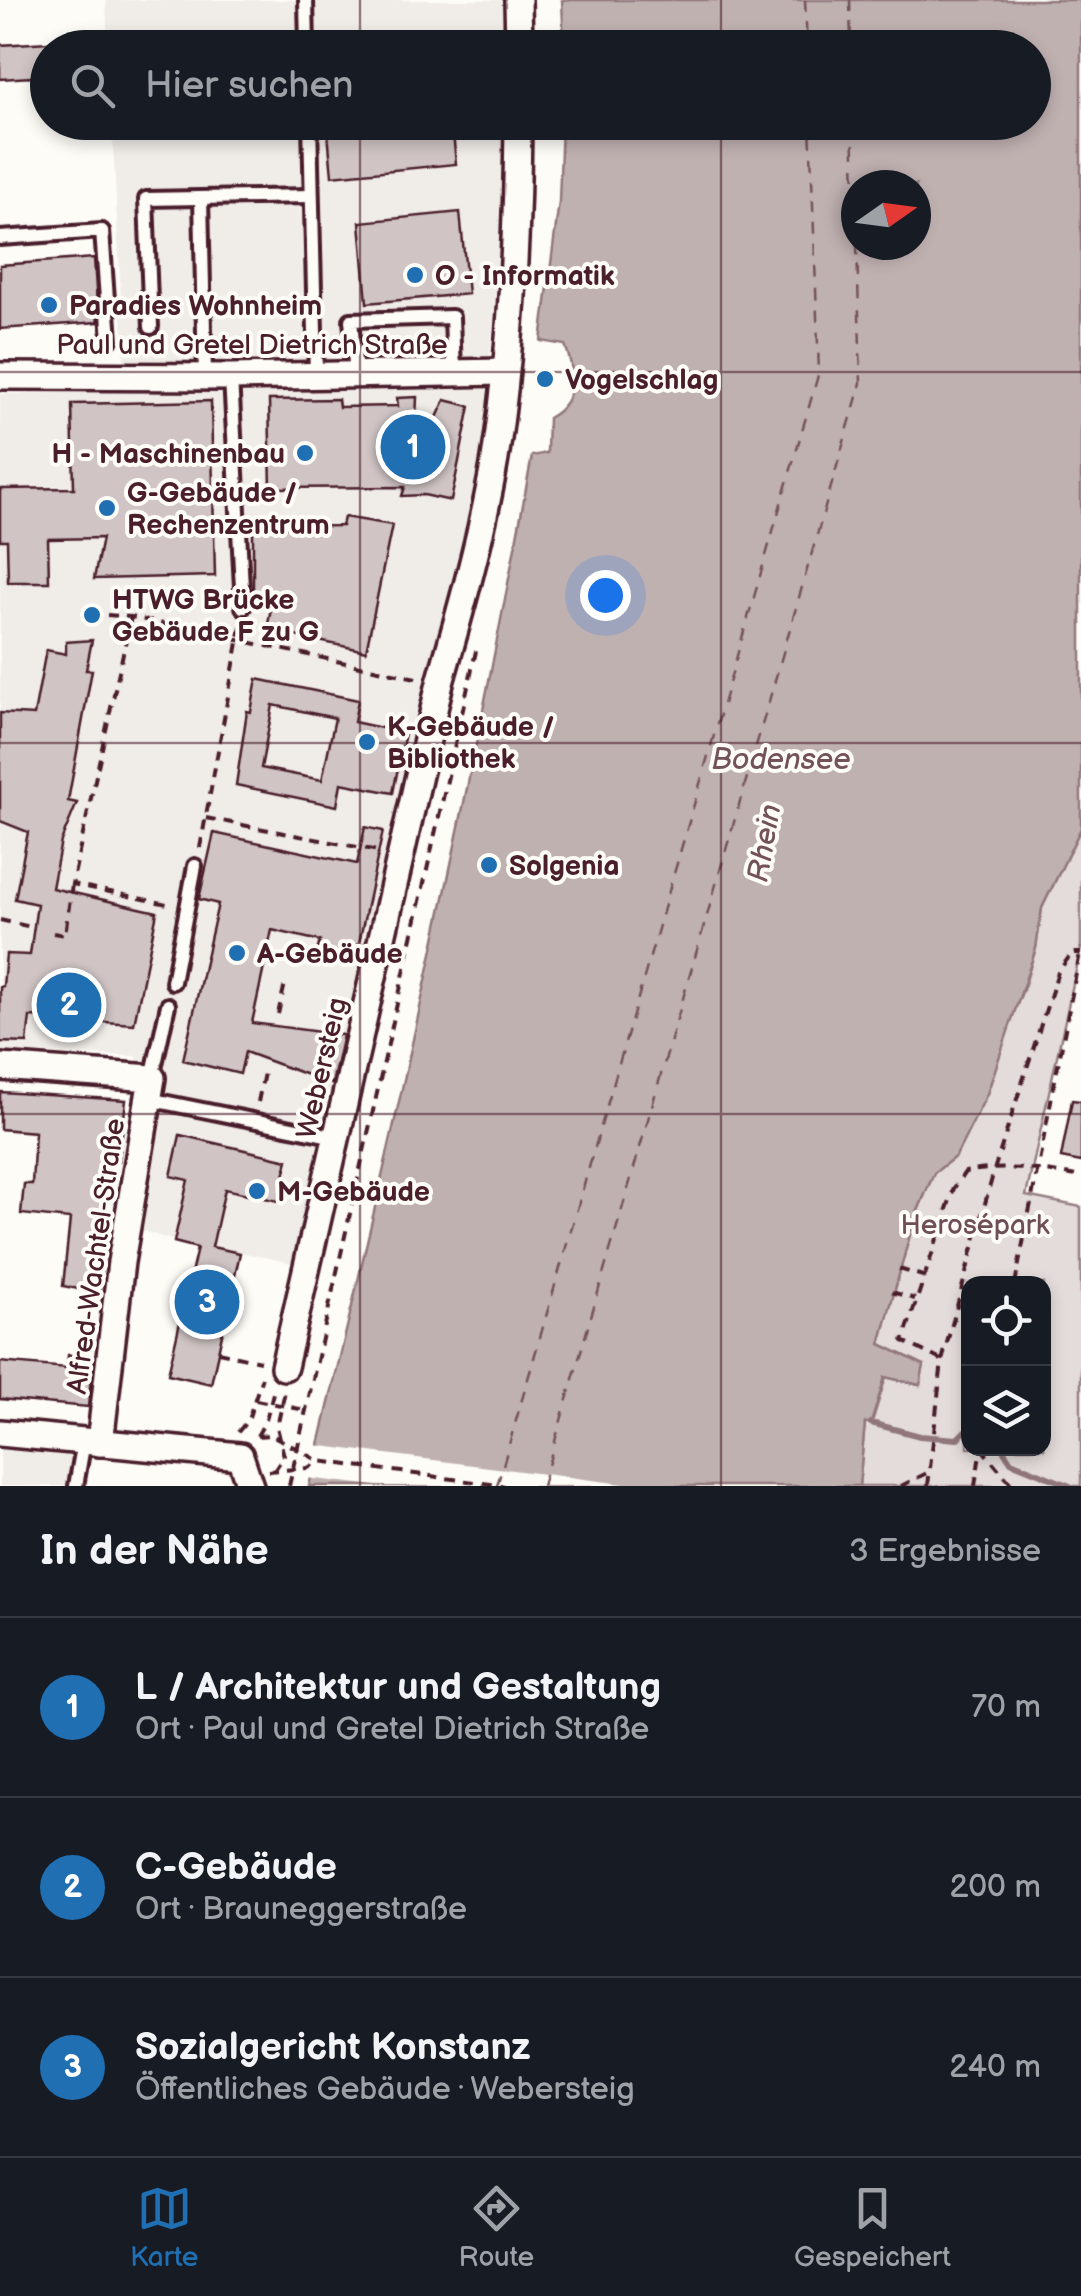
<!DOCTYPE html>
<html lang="de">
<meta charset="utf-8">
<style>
body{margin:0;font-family:"Balsamiq Sans",sans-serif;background:#242831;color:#f1f3f6}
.controls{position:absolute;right:30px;bottom:30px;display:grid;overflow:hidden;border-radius:20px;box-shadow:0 5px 15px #0003}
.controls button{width:90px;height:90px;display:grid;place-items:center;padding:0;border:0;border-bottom:2px solid #363941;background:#171b24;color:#f1f3f6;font:50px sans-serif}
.compass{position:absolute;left:841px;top:170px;width:90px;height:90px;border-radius:50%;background:#171b24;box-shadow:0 5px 15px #0003;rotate:76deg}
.you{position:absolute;left:605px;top:595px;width:35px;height:35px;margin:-25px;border:8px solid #fff;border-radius:50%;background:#1a73e8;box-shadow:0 0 0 15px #1a73e833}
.badge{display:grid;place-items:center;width:65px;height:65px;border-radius:50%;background:#1f6fb2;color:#fff;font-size:32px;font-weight:700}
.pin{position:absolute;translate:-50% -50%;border:5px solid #fff;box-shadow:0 2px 10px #0006}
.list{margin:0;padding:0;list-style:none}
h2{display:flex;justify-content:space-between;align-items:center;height:130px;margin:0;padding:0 40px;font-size:42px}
h2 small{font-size:32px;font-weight:400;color:#9ea1a6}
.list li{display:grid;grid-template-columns:65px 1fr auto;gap:30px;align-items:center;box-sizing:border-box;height:180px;padding:0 40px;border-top:2px solid #363941}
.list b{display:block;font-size:38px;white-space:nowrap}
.list p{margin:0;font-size:32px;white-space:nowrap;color:#9ea1a6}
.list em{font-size:32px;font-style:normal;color:#9ea1a6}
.icon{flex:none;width:55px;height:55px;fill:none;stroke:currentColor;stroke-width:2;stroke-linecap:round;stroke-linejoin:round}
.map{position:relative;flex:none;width:1081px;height:1486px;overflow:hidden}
.search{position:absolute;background:#171b24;box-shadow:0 5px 15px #0003;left:30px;right:30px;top:30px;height:110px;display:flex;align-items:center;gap:25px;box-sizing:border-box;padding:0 35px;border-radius:55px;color:#9ea1a6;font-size:38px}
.sheet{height:670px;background:#171b24}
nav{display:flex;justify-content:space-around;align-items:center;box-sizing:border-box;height:140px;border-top:2px solid #363941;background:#171b24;font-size:28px;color:#9ea1a6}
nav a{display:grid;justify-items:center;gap:5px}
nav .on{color:#1f6fb2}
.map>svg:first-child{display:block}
.built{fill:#f0ece8}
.green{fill:#e3dcda;stroke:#967e82;stroke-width:2.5;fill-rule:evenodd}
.water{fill:#c0b1b1;stroke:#91777b;stroke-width:2.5;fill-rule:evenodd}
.pier{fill:#fdfcf7}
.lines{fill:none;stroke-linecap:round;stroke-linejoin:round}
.stream{stroke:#91777b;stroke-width:6}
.ferry{stroke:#73525a;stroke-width:2.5;stroke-dasharray:12 10;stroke-linecap:butt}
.building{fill:#d0c5c4;stroke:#4a1f2b;stroke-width:2.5;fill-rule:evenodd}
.lane-casing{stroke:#4a1f2b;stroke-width:20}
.street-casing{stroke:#4a1f2b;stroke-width:32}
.path{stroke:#4a1f2b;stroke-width:4;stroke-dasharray:10 8;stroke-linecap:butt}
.lane{stroke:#fdfcf7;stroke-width:12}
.street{stroke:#fdfcf7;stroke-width:25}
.grid{fill:none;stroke:#4a1f2b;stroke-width:2.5;stroke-opacity:0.55}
.poi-dot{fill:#1f6fb2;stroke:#fdfcf7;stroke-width:4}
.labels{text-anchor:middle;stroke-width:8;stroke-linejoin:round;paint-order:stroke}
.poi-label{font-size:28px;font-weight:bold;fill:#4a1f2b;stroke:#fdfcf7;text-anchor:start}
.street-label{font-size:28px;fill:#4a1f2b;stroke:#fdfcf7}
.park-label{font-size:28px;fill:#704e57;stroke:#fdfcf7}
.water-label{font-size:30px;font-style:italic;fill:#73525a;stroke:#fdfcf7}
</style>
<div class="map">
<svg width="1081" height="1486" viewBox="0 0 1081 1486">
<rect width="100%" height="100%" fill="#fdfcf7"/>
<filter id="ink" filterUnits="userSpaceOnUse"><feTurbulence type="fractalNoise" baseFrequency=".01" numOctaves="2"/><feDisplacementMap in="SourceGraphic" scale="20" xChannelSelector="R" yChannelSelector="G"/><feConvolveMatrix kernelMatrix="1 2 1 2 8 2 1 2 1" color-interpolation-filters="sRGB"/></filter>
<g filter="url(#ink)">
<!-- built -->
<g class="built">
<polygon points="106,0 505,0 506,47 108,47"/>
<polygon points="112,123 505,123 505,188 480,467 297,1264 198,1243 197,1248 137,1229 162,1117 136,1056 0,1052 0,394 126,392"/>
<polygon points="0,1448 84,1456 79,1486 0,1486"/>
</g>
<!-- green -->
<path class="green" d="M 1081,828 L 1081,948 L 1026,1196 L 1081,1207 L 1081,1486 L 859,1486 L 865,1422 L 872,1422 L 886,1377 L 919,1385 L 924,1365 L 880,1344 L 914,1220 L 934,1173 L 956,1156 L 1024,987 L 1036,948 L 1042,908 ZM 968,1284 L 1044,1284 L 1044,1448 L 968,1448 Z"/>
<!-- water -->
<path class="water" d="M 562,0 L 1081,0 L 1081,828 L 1042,908 L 1036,948 L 987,1094 L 956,1156 L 934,1173 L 914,1220 L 880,1344 L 924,1365 L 920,1385 L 885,1377 L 871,1423 L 865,1423 L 859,1486 L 309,1486 C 392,1144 469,801 532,456 L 547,453 L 548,418 C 578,402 576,373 565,345 L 541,341 L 559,202 L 562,123 L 1034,122 L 1034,48 L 564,47 ZM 856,185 L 916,185 L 916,245 L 856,245 Z"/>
<!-- pier -->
<polygon class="pier" points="314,1445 639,1486 377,1486 306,1478"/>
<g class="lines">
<!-- stream -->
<g class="stream">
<polyline points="871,1423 920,1436 957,1439 965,1431 968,1432"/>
<polyline points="1002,1448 1011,1462 1070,1486"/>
</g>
<!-- ferry -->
<g class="ferry">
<polyline points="805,0 807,48"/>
<polyline points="850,0 851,48"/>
<polyline points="853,122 856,226"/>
<polyline points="497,1486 819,372 810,122"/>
<polyline points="542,1486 861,383 857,245"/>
</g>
</g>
<!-- building -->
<g class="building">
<polygon points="48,42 48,76 0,79 0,45"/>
<polygon points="327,122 452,122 456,164 332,176"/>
<polygon points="460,212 468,294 367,303 360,222"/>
<polygon points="94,258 98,322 0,329 0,265"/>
<polygon points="417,397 414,468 445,400 470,406 451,501 424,495 402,496 405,487 271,488 269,400 338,399 339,407 398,406 397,398"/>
<polygon points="211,401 215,576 94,579 102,538 48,539 49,582 8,582 7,540 0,540 0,489 74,488 72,404"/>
<polygon points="344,517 392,525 366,651 267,630 274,591 253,592 253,527 342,526"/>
<polygon points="92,640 86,670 92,670 68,801 77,803 61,841 52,888 157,912 134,1024 30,1017 27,1043 0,1042 0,987 3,986 6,954 30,955 37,904 15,899 28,832 0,821 0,713 34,715 46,650 66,654 66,642"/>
<path d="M 257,679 L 358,700 L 354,722 L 405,733 L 393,793 L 341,783 L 337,806 L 236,785 L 247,711 L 251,712 ZM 273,705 L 335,718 L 322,780 L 261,768 Z"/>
<polygon points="365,827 383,831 356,957 318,948 320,941 272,930 252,1023 343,1035 332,1084 245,1052 240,1074 183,1060 218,904 199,899 214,833 357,864"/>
<polygon points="0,1092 126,1100 119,1161 111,1160 100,1218 107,1219 99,1293 63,1286 70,1219 21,1214 24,1184 32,1184 35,1132 0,1129"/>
<polygon points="1072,1100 1081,1101 1081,1162 1061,1158"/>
<polygon points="180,1135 288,1160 278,1201 225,1189 212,1247 240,1253 211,1384 168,1374 197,1248 174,1242 188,1180 171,1176"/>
<polygon points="68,1355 93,1357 88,1407 0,1399 0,1362 67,1368"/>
</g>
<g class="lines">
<!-- lane casing -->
<g class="lane-casing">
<g id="lane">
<polyline points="306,0 307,48"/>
<polyline points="310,122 316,375"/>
<polyline points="201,198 205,376"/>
<polyline points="0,238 102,231 110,340"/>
<polyline points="151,327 146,199 311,196"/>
<polyline points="356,374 351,320 452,317 454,372"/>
<polyline points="231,377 243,607"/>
<polyline points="173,982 195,866"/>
<polyline points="152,1078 168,1005"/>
<polyline points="148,1099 336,1137"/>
<polyline points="76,1486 84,1441"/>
</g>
</g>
<!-- street casing -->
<g class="street-casing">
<g id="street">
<polyline points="518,0 519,48"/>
<polyline points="0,376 231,377 504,372"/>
<polyline points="0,1067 152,1078 121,1262 100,1443"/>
<path d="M 284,1367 L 440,683 C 461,609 482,535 495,459 C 512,350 517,233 518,122"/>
<polyline points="0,1433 240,1456 250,1486"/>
</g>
</g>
<!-- path -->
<g class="path">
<polyline points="107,615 131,617 416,678"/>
<polyline points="131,617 72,884 172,905"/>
<polyline points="206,818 378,851"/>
<polyline points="200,848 242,621"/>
<polyline points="0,920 31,927"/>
<polyline points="53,933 65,935 72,884"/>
<polyline points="278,1014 286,979"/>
<polyline points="258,1102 265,1068"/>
<polyline points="899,1269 923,1276"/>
<polyline points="1015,1284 1081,948"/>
<polyline points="892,1292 915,1299"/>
<polyline points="218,1352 260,1361"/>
<path d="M 941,1360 L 903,1341 L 954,1188 L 965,1172 C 1005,1165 1041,1169 1081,1177"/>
<polyline points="256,1400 305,1410"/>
<polyline points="238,1432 248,1420 262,1377"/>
<polyline points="257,1436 272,1435 319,1461 505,1486"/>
<polyline points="257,1436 266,1420 274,1389"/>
<polyline points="981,1448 1013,1486"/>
<polyline points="268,1471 308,1468 319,1461"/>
<polyline points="274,1471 284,1456 277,1427 285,1391"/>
<polyline points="289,1486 476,651"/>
<polyline points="901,1486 931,1471"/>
<polyline points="928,1486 942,1361 995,1167 1058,972 1072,953 1081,953"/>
<polyline points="975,1486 981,1448"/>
</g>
<!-- lane -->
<use href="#lane" class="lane"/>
<!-- street -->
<use href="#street" class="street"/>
</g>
</g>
<!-- grid -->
<path class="grid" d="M 360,0 L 360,48M 721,0 L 721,48M 360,122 L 360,1486M 721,122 L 721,1486M 0,372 L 1081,372M 0,743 L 1081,743M 0,1114 L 1081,1114"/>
<!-- markers -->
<g class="poi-dot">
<circle cx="415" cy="275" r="10"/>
<circle cx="49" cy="305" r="10"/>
<circle cx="545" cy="379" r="10"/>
<circle cx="305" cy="453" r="10"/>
<circle cx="107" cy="508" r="10"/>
<circle cx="92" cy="615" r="10"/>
<circle cx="367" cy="742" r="10"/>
<circle cx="489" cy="865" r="10"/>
<circle cx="237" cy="953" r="10"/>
<circle cx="257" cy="1191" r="10"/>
</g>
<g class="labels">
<!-- poi labels -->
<g class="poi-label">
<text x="435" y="285">O - Informatik</text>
<text x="69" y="315">Paradies Wohnheim</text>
<text x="565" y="389">Vogelschlag</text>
<text x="285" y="463" text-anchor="end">H - Maschinenbau</text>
<text x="127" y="502">G-Gebäude /<tspan x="127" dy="32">Rechenzentrum</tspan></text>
<text x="112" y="609">HTWG Brücke<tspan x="112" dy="32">Gebäude F zu G</tspan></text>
<text x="387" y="736">K-Gebäude /<tspan x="387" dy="32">Bibliothek</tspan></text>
<text x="509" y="875">Solgenia</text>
<text x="257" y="963">A-Gebäude</text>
<text x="277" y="1201">M-Gebäude</text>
</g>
<!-- street labels -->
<g class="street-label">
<text x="252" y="354">Paul und Gretel Dietrich Straße</text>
<text transform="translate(321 1068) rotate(-77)" y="10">Webersteig</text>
<text transform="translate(95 1256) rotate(-82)" y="10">Alfred-Wachtel-Straße</text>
</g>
<!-- park labels -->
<g class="park-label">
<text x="975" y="1234">Herosépark</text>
</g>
<!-- water labels -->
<g class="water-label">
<text x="781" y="769">Bodensee</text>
<text transform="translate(764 843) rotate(-80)" y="10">Rhein</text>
</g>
</g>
</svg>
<div class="controls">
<button><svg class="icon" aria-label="locate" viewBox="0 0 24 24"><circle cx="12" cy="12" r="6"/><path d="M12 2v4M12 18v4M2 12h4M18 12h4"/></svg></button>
<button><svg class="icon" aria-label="layers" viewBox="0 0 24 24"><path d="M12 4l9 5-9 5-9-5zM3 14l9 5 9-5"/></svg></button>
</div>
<svg class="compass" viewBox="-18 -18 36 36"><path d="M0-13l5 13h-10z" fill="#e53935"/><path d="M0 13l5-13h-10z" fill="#9ea1a6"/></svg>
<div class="you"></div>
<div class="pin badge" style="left:413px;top:447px">1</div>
<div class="pin badge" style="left:69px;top:1005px">2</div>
<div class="pin badge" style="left:207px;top:1302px">3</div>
<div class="search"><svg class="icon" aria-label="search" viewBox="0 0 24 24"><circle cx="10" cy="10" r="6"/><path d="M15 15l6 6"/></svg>Hier suchen</div>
</div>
<section class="sheet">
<h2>In der Nähe<small>3 Ergebnisse</small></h2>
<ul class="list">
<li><span class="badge">1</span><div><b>L / Architektur und Gestaltung</b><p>Ort · Paul und Gretel Dietrich Straße</p></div><em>70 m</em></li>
<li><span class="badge">2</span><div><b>C-Gebäude</b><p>Ort · Brauneggerstraße</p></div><em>200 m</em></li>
<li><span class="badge">3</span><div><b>Sozialgericht Konstanz</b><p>Öffentliches Gebäude · Webersteig</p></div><em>240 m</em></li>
</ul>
</section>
<nav>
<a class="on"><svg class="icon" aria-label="map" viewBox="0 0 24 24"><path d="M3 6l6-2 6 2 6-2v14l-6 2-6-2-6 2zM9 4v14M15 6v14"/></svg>Karte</a>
<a><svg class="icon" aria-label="directions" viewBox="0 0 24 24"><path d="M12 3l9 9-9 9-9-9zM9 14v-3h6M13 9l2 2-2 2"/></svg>Route</a>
<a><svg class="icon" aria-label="saved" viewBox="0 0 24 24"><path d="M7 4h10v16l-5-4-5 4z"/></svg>Gespeichert</a>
</nav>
